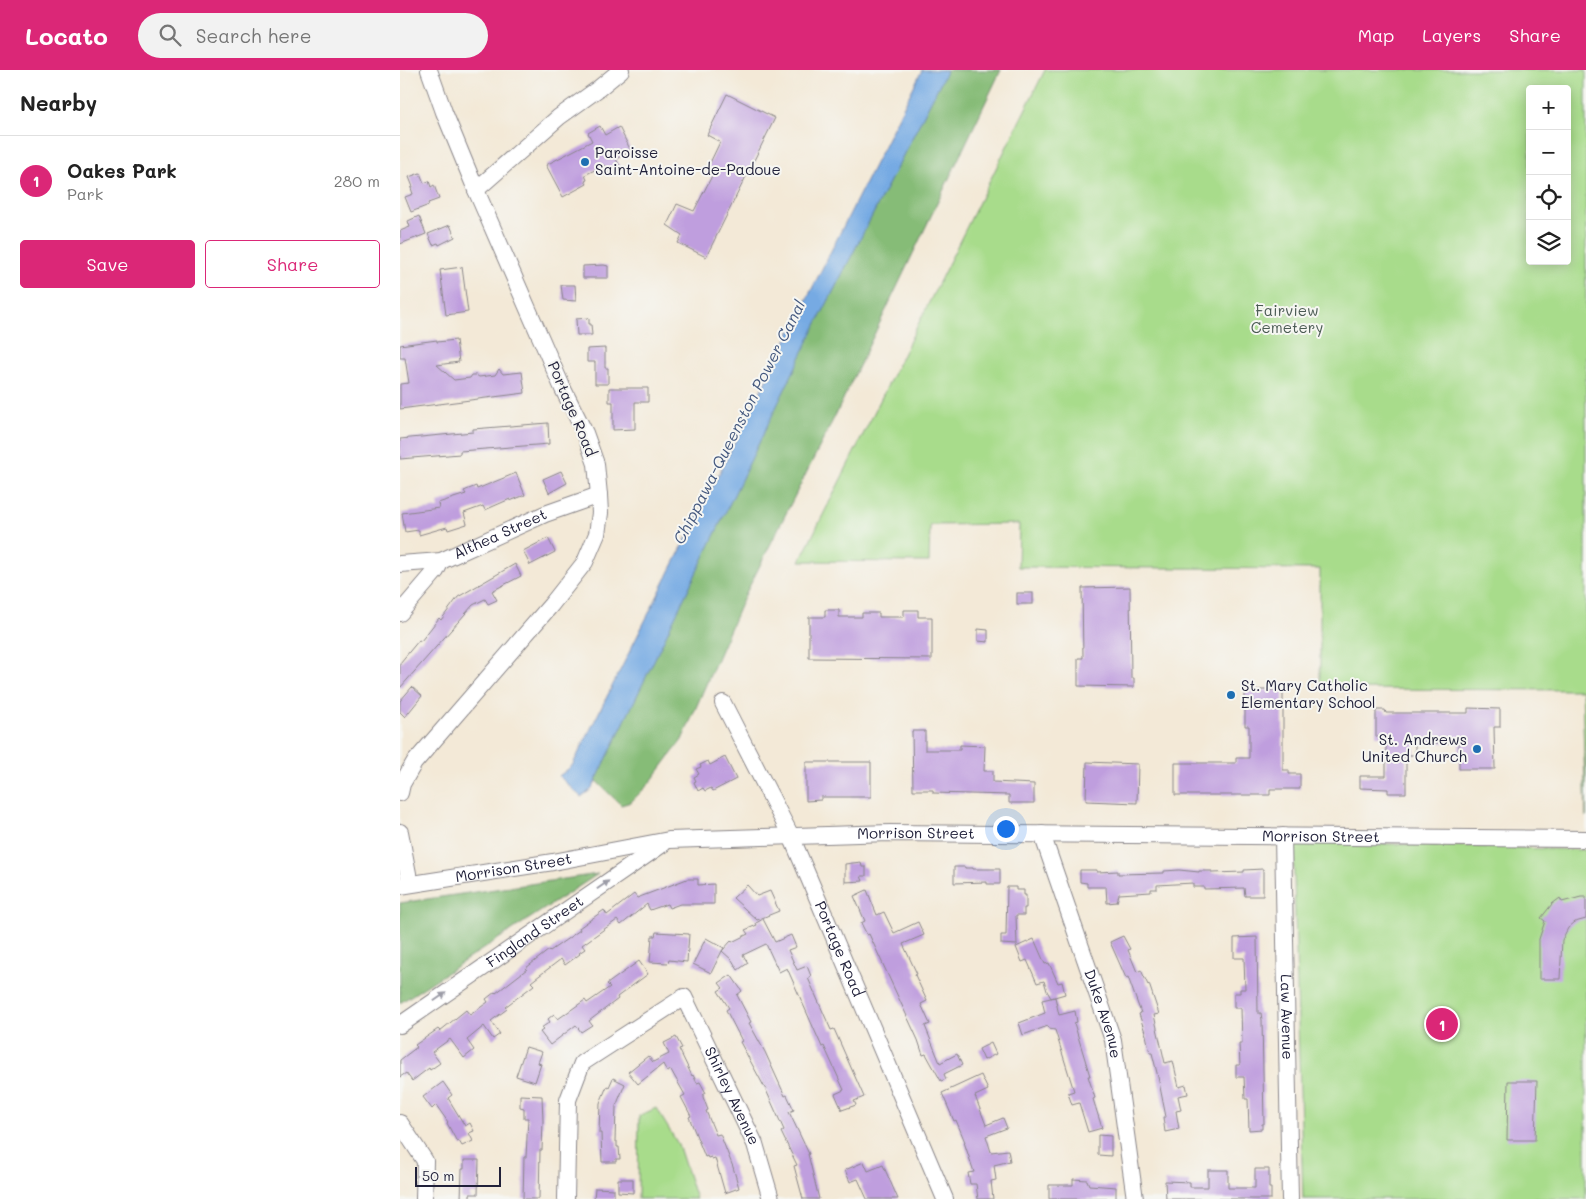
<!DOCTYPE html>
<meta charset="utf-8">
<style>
body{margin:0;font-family:Mali,sans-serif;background:#f2f2f2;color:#222}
.controls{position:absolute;right:15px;top:15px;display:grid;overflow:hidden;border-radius:5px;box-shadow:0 2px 12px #0003}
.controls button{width:45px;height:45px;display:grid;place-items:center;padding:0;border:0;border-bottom:1px solid #e0e0e0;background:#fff;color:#222;font:25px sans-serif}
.scale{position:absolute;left:15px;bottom:12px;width:86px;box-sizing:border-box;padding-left:5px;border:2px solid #22223b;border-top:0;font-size:14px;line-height:18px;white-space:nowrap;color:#22223b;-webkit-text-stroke:4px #f6f6f2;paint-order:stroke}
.you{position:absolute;left:605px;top:758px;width:18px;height:18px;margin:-12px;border:4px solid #fff;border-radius:50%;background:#1a73e8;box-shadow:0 0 0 8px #1a73e833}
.badge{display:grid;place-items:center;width:32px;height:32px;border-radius:50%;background:#db2777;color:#fff;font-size:16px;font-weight:700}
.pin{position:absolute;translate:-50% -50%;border:2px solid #fff;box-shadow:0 1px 5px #0006}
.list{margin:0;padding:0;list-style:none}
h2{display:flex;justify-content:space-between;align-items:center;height:65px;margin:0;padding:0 20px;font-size:21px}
h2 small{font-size:16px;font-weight:400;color:#767676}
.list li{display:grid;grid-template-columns:32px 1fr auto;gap:15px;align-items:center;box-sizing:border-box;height:90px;padding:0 20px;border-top:1px solid #e0e0e0}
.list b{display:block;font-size:19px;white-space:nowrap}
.list p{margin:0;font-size:16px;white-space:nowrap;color:#767676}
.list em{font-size:16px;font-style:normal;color:#767676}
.actions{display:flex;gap:10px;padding:15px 20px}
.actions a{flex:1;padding:11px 0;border:1px solid #db2777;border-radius:5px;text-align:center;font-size:18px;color:#db2777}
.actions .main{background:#db2777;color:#fff}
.icon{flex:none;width:28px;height:28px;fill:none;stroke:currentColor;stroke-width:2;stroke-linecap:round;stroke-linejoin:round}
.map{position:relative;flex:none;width:1186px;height:1129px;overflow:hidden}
header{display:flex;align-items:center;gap:30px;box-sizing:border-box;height:70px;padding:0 25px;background:#db2777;color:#fff}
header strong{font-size:24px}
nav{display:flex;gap:28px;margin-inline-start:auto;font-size:18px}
.search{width:350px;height:45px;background:#f2f2f2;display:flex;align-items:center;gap:12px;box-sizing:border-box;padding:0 18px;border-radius:28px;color:#767676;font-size:19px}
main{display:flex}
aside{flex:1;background:#fff}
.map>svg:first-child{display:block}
.green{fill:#a8dc8b;stroke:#657f63;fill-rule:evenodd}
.forest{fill:#86bc77;stroke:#546f59}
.water{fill:#76aae3;stroke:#4c668f}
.building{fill:#bf9ede}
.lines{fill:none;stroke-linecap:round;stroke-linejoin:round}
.minor-casing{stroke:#8a8689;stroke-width:18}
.minor{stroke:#fff;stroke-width:16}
.oneway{fill:#9c9ca7}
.poi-dot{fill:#1f6fb2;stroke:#f6f6f2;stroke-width:2}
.labels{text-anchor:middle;stroke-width:4;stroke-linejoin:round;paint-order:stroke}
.poi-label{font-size:15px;fill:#22223b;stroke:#f6f6f2;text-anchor:start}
.park-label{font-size:15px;fill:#4a5a53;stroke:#f6f6f2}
.street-label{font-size:15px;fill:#22223b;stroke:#f6f6f2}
.water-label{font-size:16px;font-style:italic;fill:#44587e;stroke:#f6f6f2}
</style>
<header>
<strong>Locato</strong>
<div class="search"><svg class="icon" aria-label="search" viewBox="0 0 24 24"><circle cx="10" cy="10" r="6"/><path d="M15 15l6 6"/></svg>Search here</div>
<nav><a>Map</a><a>Layers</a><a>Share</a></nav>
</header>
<main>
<aside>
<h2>Nearby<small></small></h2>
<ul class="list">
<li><span class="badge">1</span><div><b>Oakes Park</b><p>Park</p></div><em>280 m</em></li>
</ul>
<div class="actions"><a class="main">Save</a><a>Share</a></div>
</aside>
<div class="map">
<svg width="1186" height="1129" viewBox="0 0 1186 1129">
<rect width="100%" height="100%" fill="#f6f6f2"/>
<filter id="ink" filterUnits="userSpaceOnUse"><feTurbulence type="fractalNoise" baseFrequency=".02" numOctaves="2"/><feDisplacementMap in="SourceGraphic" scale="10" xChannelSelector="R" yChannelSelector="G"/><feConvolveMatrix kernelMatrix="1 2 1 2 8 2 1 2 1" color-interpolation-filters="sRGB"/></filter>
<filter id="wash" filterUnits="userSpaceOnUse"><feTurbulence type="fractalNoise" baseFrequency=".0096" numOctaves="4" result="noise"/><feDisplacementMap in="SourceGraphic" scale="20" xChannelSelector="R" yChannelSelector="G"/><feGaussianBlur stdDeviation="1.12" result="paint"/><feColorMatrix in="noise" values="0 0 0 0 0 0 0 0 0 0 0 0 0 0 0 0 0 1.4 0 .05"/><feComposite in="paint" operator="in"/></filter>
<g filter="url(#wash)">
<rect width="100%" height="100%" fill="#f3e9d7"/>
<!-- green -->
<g class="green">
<path d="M 645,0 L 1186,0 L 1186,747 L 1182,620 L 920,619 L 920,499 L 618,497 L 619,454 L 530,455 L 529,492 L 400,491 ZM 1130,19 L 1167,19 L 1167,191 L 1130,191 Z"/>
<polygon points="893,771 1186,780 1186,1129 903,1129"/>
<polygon points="256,1038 278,1074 296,1129 238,1129 239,1046"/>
</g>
<!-- forest -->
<g class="forest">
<polygon points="541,0 601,0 438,340 343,529 282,670 249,714 231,732 221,735 187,702"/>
<polygon points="198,804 0,933 0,833"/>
</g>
<!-- water -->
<polygon class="water" points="522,0 547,0 414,259 192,719 181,727 159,706 172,696"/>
<g id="blocks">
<!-- building -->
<g class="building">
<polygon points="327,24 375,48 306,187 278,173 282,165 267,155 277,134 294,141 315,100 308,97 320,72 307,65"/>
<polygon points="200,56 205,65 219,57 231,81 216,89 221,98 209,104 204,95 185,105 187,110 185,111 187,114 163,127 146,95 192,71 188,63"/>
<polygon points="20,103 24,113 29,111 31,117 34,115 39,129 28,133 29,135 11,142 5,127 13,124 11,118 13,117 9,107"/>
<polygon points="19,146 26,164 0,174 0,161 10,157 8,151"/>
<polygon points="50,155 55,167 39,175 38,173 33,175 28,164"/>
<polygon points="204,195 208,196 208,208 183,208 183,196"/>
<polygon points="62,197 68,242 46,245 40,200"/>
<polygon points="161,215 175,215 176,231 163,230"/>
<polygon points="189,248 189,254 191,254 192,265 177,265 176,249"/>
<polygon points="37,270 37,272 56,270 59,292 37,295 54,310 70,308 72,305 76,305 79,307 95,305 99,299 103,304 122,302 125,323 0,339 0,314 9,313 5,288 0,288 0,275"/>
<polygon points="205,278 205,298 208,298 208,314 195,314 195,292 187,292 187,279"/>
<polygon points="209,318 248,318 248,332 235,332 235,359 213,360 213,332 209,332"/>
<polygon points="148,353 149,374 60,381 60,384 0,389 0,369 73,362 73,359"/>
<polygon points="161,401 167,413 149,423 143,409"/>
<polygon points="116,403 125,425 110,431 110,429 85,440 83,436 64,443 67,454 48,460 47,457 19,465 19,460 5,462 2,443 39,438 38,433 66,424 64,421 76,416 77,419"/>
<polygon points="148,468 155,482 130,495 123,481"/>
<polygon points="115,494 121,506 92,521 97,530 88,534 85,529 73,535 0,618 0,593 19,570 21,571 39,548 41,550 58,527"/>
<polygon points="730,517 731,608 734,608 734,617 678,616 678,588 683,588 682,518"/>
<rect x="617" y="523" width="16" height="11"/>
<polygon points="425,540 439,540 439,547 462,547 462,543 479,543 479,547 504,547 504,540 518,540 518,547 532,547 532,589 409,588 409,547 425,547"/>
<polygon points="578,559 588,560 588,572 578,571"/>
<polygon points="12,617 22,626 5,647 0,642 0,631"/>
<polygon points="845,620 883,620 883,700 889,700 889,704 900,704 900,719 870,719 870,725 775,725 775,693 836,693 836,688 849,688 849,656 845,656"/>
<polygon points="1068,638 1100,639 1100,657 1094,657 1095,699 1059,699 1059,673 1015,673 1015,685 1006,685 1006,723 988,723 988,719 960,718 960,706 986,706 986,666 976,666 976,640 985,640 986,643 1068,643"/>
<polygon points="512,661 525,661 525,680 560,680 560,675 585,676 584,701 593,701 593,712 634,714 634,733 609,733 609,725 533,723 533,720 513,720"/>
<polygon points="325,687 336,709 313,721 311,718 305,721 303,718 298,721 294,712 296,711 294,707 299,704 296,699 301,697 300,695 308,691 310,695"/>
<polygon points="406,692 471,692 471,727 421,727 421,730 406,731"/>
<polygon points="687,692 738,694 737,733 686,731"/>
<polygon points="461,792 462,797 466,797 466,806 461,806 463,811 445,812 445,794"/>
<polygon points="554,797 565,797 565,798 573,798 573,799 600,799 600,814 587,814 587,812 554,813"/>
<polygon points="863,799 863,826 845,826 844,818 804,819 804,817 793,817 793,813 757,815 757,819 751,819 751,822 719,824 717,832 707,833 706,817 687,817 687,813 680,812 680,800 697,800 697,802 718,801 718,804 764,803 764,801 779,800 799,802 799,801 812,801 812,803 844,802 844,800"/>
<polygon points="287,809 298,809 298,815 314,814 314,834 280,834 269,838 267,834 250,840 247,834 221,855 217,850 182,875 185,879 179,883 180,884 165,895 161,889 131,912 134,915 105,937 107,939 91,951 100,964 93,969 84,956 67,970 74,980 64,988 50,969 32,982 40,993 30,1000 29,998 12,1011 6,1003 0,1007 0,990 17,977 15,975 38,959 40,961 66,940 70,945 88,932 86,929 95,922 96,923 127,899 126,898 149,880 150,881 180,860 179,858 204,840 207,845 234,824 237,828"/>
<polygon points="347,815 357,826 370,821 379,841 357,850 333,828"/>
<polygon points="607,817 616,817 616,820 624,820 624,825 626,825 626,838 624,838 624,845 616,845 617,875 601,874 601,865 606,865"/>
<polygon points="467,820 477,845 484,842 494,863 518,852 524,865 503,874 517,904 515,905 527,931 521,934 530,954 525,956 540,993 557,984 562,995 544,1004 546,1009 541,1011 526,984 523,985 518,970 469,864 467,865 461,853 465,851 454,826"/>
<polygon points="1181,827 1186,827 1186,849 1175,852 1168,858 1162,870 1160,909 1139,909 1139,869 1145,851 1141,848 1152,834 1160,828 1162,832"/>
<polygon points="363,849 375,872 391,865 396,877 388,880 397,900 407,896 411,906 408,908 431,960 434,959 464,1027 454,1031 456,1035 442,1040 435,1024 444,1020 424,976 422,977 387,898 379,902 366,874 343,885 348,893 338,900 332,890 322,881 311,903 293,894 306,868 324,878 322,881 331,871 332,872 348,864 345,860 357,855 356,853"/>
<polygon points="256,862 289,864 287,892 269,890 268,893 250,892 252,866 255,866"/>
<polygon points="723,866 730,879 728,880 737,902 741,900 748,915 749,914 759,944 754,945 765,993 773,991 779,1017 786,1015 788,1024 778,1026 781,1040 776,1041 779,1059 765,1062 763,1047 766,1047 758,1007 752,983 750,983 746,965 739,944 741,943 728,907 726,908 710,872"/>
<polygon points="857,867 858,943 861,943 862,950 864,1054 862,1054 862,1059 849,1060 848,1029 845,1029 844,1007 836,1007 836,995 840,995 839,974 842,974 841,938 834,938 834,923 840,923 840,919 845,919 844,888 834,888 834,868"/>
<polygon points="634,869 645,894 649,893 658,913 662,912 665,924 651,928 647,921 644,911 637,913 627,890 622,892 616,877"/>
<polygon points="239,891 248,904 217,927 218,929 189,951 192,955 181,962 176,955 150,975 140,962 143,960 141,958 150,952 148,949 154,944 158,949 185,930 187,933 210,917 207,914"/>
<polygon points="331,905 342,921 337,925 351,952 349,953 365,982 385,1026 387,1025 394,1040 389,1042 409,1084 408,1084 419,1129 403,1129 394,1096 397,1095 381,1062 384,1060 366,1020 340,972 342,971 326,940 329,938 318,921 323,918 319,913"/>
<polygon points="655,927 659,945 675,941 677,952 674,953 690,1006 688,1006 695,1028 693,1029 702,1058 688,1062 679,1033 672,1035 668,1023 674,1021 655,960 649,959 648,956 623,965 619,953 645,943 642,930"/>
<polygon points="276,967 282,978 279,979 292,1006 293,1005 297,1013 300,1012 306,1023 303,1025 303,1027 308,1040 306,1041 316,1065 320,1064 333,1097 339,1118 325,1123 315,1088 312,1089 311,1087 308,1088 307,1086 305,1087 289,1047 291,1046 281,1027 285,1025 271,1000 267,1002 263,994 238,1014 228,1002 248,986 253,992 269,984 264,973"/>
<polygon points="591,973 596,984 584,990 579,979"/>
<polygon points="126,977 142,982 138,993 141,994 135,1012 116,1006"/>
<polygon points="581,1005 588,1020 575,1026 586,1055 603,1048 607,1058 586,1066 591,1082 608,1080 610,1091 594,1095 596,1110 591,1111 593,1129 578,1129 576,1114 570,1114 568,1103 574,1102 564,1072 565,1072 556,1050 554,1051 542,1023"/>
<polygon points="213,1008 225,1014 216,1036 215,1071 217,1071 217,1077 219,1077 220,1089 216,1089 216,1092 202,1092 201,1063 199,1063 200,1033 207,1016 209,1017"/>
<polygon points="1108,1011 1137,1011 1135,1070 1107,1070"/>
<polygon points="43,1012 52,1025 48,1028 65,1056 70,1053 74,1061 69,1063 73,1071 62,1076 59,1071 57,1072 47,1053 48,1052 36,1035 32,1039 23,1027"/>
<polygon points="120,1025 142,1026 143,1051 142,1080 140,1080 139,1129 123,1129 124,1087 126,1087 128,1048 124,1048 124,1038 120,1037"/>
<polygon points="698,1065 711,1066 711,1086 698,1085"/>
<polygon points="64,1090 79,1090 78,1124 70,1124 70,1129 61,1129 62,1099 64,1099"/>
<polygon points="464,1092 468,1101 483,1095 498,1129 467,1129 458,1109 450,1112 445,1100"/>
<polygon points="855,1099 869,1099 869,1118 871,1118 871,1129 766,1129 765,1111 790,1112 790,1117 808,1117 808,1100 828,1100 828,1118 855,1118"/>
<polygon points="218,1109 233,1109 233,1123 218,1122"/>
<polygon points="673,1109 687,1110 689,1115 716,1117 716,1129 649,1129 649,1115 673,1115"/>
<polygon points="195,1118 214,1119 214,1129 194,1129"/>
</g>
</g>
</g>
<g filter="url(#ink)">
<use href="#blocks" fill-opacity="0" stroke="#8a8689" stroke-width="1"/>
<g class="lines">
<!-- minor casing -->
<g class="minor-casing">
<g id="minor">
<polyline points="76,120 159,47 198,19 221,0"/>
<path id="s1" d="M 0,494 L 41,491 L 145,444 L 199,425"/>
<polyline points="0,543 36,501 41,491"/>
<path id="s2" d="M 323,633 L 391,766 L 545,1129"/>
<polyline points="0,723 2,714 14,693 151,535 185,492 197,464 200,443 199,425 196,394 185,363 163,319 76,120 44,42 29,0"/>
<polyline points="0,762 10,814"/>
<path id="s3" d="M 642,764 L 713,970 L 735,1129"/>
<path id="s4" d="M 883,766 L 890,1129"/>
<path id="s5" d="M 0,816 L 153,792 L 269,770 L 490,763 L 1186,769"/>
<path id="s6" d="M 0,955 L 264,773"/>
<polyline points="0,1053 25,1091 24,1129"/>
<path id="s7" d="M 166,1129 L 168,1030 L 182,993 L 284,927 L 355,1074 L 371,1129"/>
</g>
</g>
<!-- minor -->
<use href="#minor" class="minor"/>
</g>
<!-- one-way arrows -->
<defs><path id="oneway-solid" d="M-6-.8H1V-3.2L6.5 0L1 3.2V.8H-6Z" transform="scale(1.25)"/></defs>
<g class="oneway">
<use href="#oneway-solid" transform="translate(203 815) rotate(-35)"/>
<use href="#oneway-solid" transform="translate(40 927) rotate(-35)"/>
</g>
</g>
<!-- markers -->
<g class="poi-dot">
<circle cx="185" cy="92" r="5"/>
<circle cx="831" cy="625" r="5"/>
<circle cx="1077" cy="679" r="5"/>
</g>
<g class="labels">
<!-- poi labels -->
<g class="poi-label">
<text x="195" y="88">Paroisse<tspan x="195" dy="17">Saint-Antoine-de-Padoue</tspan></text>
<text x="841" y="621">St. Mary Catholic<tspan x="841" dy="17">Elementary School</tspan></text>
<text x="1067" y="675" text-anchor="end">St. Andrews<tspan x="1067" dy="17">United Church</tspan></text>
</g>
<!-- park labels -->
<g class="park-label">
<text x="887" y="246">Fairview<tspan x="887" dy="17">Cemetery</tspan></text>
</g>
<!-- street labels -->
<g class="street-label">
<text transform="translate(172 339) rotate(67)" y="5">Portage Road</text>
<text dy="5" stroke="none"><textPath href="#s1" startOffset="106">Althea Street</textPath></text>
<text dy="5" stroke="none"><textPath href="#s5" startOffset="520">Morrison Street</textPath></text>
<text dy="5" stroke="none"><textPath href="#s5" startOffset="925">Morrison Street</textPath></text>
<text dy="5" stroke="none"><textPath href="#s5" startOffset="115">Morrison Street</textPath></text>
<text dy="5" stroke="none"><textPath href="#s6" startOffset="164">Fingland Street</textPath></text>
<text dy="5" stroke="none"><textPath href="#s2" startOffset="272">Portage Road</textPath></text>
<text dy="5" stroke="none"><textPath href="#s3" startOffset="190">Duke Avenue</textPath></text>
<text dy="5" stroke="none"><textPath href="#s4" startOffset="181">Law Avenue</textPath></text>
<text dy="5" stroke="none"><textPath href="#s7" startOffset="370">Shirley Avenue</textPath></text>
</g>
<!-- water labels -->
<g class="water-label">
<text transform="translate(339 352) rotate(-63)" y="6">Chippawa-Queenston Power Canal</text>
</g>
</g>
</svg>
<div class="controls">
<button>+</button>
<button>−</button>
<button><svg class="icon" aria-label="locate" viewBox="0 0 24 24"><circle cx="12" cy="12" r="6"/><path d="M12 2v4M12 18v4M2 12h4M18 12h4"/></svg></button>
<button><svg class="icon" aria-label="layers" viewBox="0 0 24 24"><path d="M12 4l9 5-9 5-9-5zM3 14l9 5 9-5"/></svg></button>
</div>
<div class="scale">50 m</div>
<div class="you"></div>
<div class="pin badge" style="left:1042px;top:954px">1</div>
</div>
</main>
